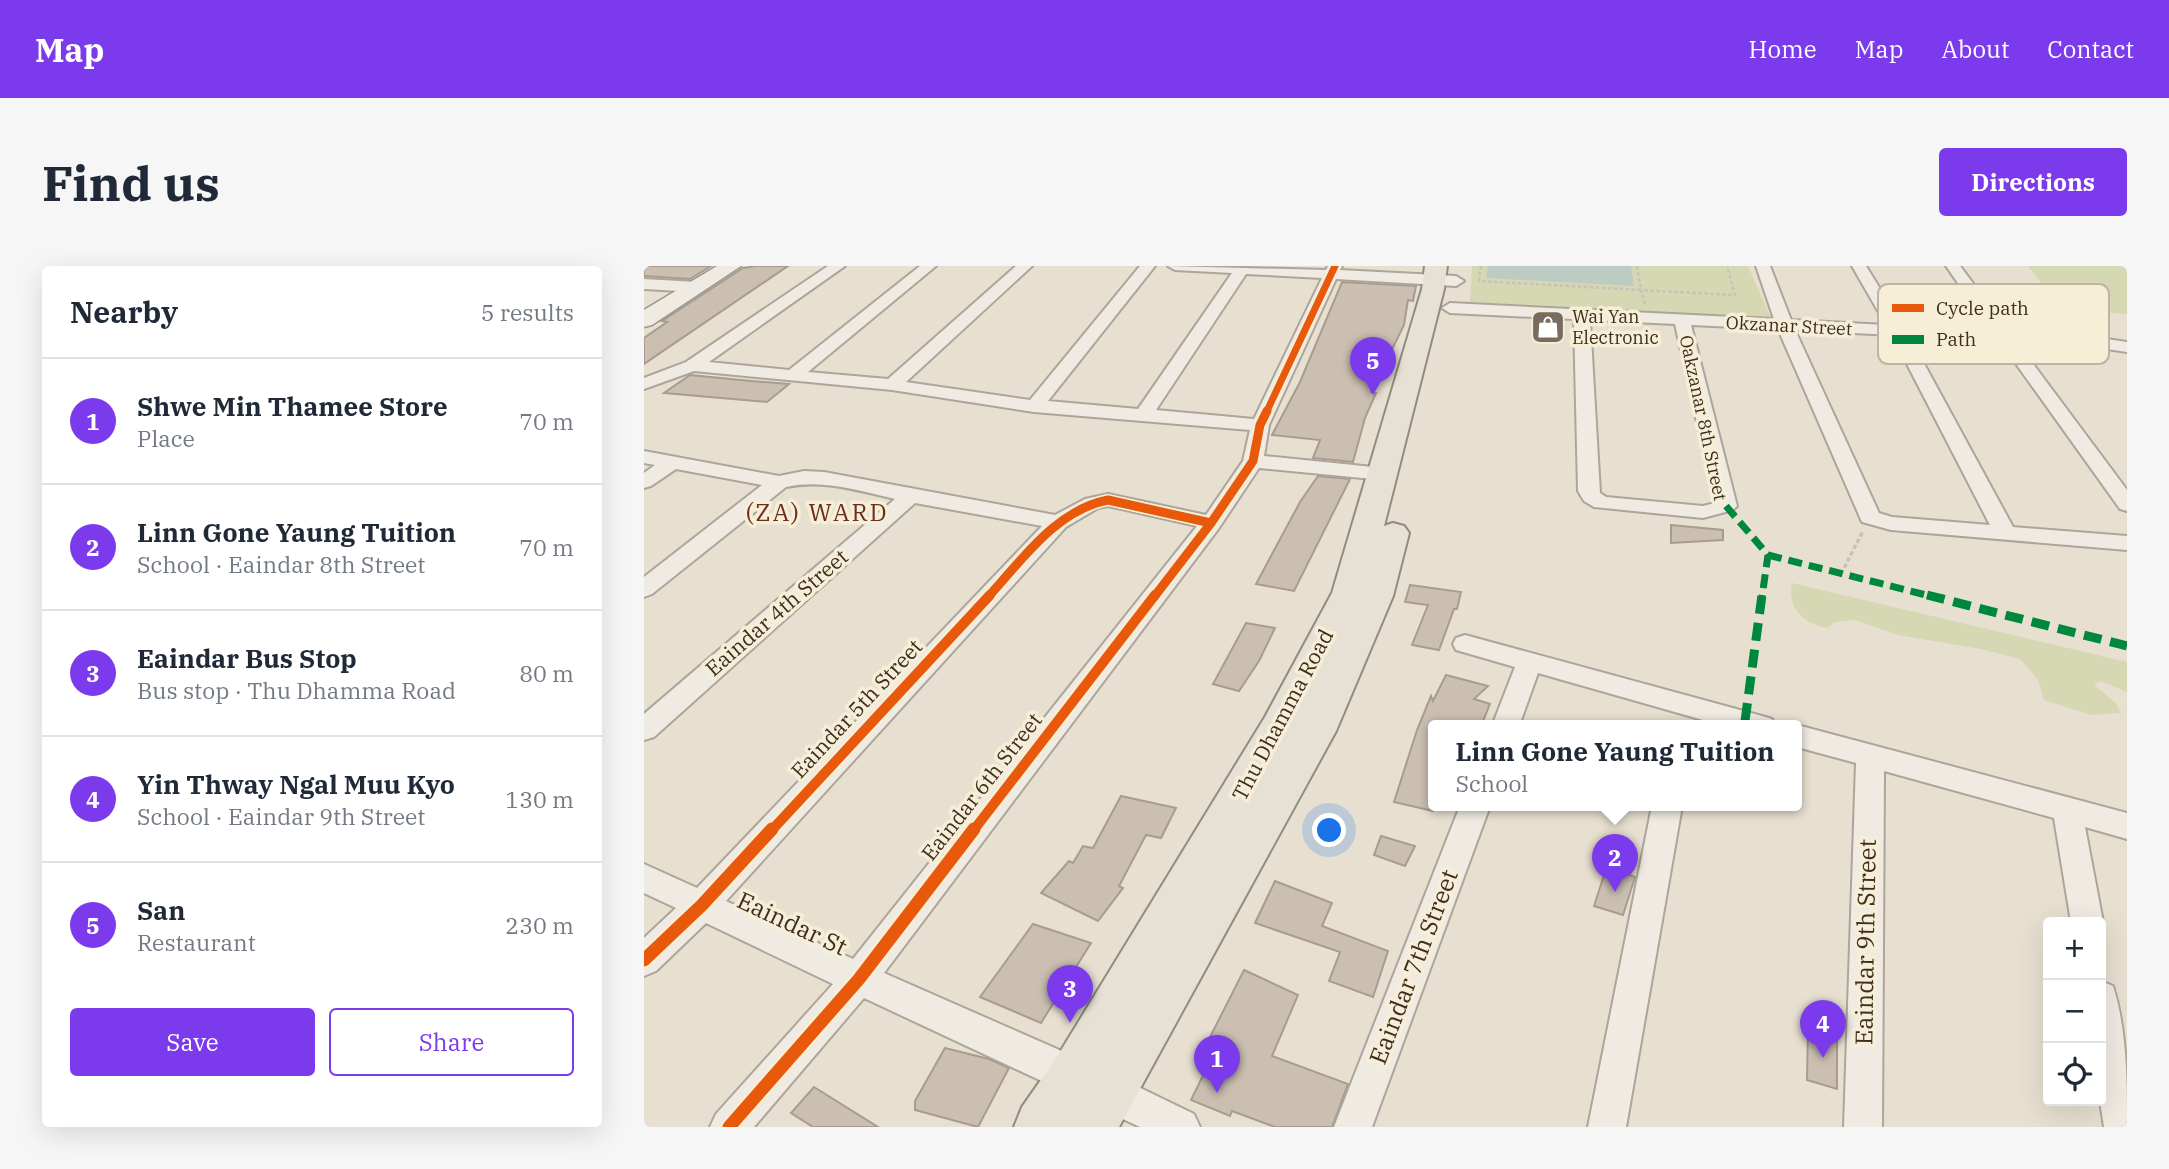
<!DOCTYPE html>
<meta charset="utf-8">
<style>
body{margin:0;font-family:"IBM Plex Serif",serif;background:#f6f6f7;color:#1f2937}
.controls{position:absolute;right:21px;bottom:21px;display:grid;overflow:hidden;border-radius:7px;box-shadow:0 7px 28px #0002}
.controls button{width:63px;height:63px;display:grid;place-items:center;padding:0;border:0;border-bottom:2px solid #e0e1e3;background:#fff;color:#1f2937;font:35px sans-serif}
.you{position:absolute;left:686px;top:565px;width:24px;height:24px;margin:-18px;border:5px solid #fff;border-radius:50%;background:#1a73e8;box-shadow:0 0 0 10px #1a73e833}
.badge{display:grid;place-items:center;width:46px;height:46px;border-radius:50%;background:#7c3aed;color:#fff;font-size:23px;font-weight:700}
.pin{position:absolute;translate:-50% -58px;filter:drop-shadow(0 2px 4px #0008)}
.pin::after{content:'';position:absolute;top:37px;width:24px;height:21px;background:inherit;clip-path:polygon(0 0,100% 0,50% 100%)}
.popup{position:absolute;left:784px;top:454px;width:374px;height:91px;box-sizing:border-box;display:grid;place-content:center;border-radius:7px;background:#fff;filter:drop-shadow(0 2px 5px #0005);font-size:23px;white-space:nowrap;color:#747a83}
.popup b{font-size:26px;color:#1f2937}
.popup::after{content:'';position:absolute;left:50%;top:100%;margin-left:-14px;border:14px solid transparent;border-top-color:#fff}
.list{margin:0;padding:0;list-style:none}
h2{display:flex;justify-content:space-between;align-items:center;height:91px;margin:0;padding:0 28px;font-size:30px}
h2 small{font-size:23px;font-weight:400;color:#747a83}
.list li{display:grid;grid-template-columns:46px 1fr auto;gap:21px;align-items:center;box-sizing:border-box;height:126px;padding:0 28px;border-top:2px solid #e0e1e3}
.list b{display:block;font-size:26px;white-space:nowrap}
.list p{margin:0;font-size:23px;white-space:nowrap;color:#747a83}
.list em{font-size:23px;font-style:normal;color:#747a83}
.actions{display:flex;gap:14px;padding:21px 28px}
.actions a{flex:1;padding:16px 0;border:2px solid #7c3aed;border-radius:7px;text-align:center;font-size:24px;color:#7c3aed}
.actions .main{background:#7c3aed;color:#fff}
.icon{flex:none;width:38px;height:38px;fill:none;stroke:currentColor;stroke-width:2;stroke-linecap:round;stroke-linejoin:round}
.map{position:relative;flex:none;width:1483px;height:861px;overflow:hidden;border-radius:7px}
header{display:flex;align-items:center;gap:42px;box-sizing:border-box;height:98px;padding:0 35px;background:#7c3aed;color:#fff}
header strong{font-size:33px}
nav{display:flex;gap:38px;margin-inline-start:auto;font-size:24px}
.intro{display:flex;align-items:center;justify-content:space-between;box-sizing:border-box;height:168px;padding:0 42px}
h1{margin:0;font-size:49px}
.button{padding:18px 32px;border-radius:7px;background:#7c3aed;color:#fff;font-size:24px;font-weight:700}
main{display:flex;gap:42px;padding:0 42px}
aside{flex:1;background:#fff;border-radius:7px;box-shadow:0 7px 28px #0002}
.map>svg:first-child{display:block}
.green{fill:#d6d7b3}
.water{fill:#bcccc2}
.building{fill:#cbbfb2;stroke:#a89c90;stroke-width:2}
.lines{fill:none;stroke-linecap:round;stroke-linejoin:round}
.street-casing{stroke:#ada599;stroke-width:4}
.secondary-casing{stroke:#9c958a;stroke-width:3}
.primary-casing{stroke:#928b80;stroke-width:4}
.path-far1{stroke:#c8c2b9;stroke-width:2.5;stroke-dasharray:3.5 2.5;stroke-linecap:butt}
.path{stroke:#c8c2b9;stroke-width:3.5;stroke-dasharray:4.5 2.5;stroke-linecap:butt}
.street{fill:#efebe3;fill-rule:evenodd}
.secondary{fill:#efebe3;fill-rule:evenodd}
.primary{fill:#e6e1d4;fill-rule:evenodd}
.quiet-far1{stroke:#00873e;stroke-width:7;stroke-dasharray:14 7;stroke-linecap:butt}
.quiet{stroke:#00873e;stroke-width:9;stroke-dasharray:18 9;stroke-linecap:butt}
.cycleway-far3-casing{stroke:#f7eed8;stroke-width:10}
.cycleway-far2-casing{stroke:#f7eed8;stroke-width:12}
.cycleway-far1-casing{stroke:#f7eed8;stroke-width:15}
.cycleway-casing{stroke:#f7eed8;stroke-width:18}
.cycleway-far3{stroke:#e8590c;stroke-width:7}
.cycleway-far2{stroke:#e8590c;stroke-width:9}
.cycleway-far1{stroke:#e8590c;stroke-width:10}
.cycleway{stroke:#e8590c;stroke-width:13}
.labels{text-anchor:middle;stroke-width:7;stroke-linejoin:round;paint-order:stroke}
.far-poi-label{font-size:18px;fill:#3d2e20;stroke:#f7eed8;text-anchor:start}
.far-street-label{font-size:18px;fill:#3d2e20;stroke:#f7eed8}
.street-label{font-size:21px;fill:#3d2e20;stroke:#f7eed8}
.quarter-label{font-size:24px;letter-spacing:2px;fill:#6b2e1e;stroke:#f7eed8}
.near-street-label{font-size:24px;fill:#3d2e20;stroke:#f7eed8}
.key{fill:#f7eed8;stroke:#bfb4a1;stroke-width:2}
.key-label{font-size:19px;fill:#3d2e20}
</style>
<header>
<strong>Map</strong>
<nav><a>Home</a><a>Map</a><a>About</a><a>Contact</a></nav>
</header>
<div class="intro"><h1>Find us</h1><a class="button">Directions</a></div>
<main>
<aside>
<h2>Nearby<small>5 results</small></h2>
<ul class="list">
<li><span class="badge">1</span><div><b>Shwe Min Thamee Store</b><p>Place</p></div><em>70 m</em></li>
<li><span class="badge">2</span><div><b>Linn Gone Yaung Tuition</b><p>School · Eaindar 8th Street</p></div><em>70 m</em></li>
<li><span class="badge">3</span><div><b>Eaindar Bus Stop</b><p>Bus stop · Thu Dhamma Road</p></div><em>80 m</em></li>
<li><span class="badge">4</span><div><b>Yin Thway Ngal Muu Kyo</b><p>School · Eaindar 9th Street</p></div><em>130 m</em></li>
<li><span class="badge">5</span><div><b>San</b><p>Restaurant</p></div><em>230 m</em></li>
</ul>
<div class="actions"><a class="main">Save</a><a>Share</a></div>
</aside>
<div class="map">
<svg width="1483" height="861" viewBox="0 0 1483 861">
<rect width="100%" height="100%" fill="#e7e0d1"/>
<!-- green -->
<g class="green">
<polygon points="828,0 1104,0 1127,52 826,36"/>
<polygon points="1384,0 1483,0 1483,48 1418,44"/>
<path d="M 1148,317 L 1483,396 L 1483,426 L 1456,415 L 1450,419 L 1472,437 L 1477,447 L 1447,449 L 1400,434 L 1394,414 L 1376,393 L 1337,383 L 1254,369 L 1211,354 L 1191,356 L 1183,362 C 1159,358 1143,342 1148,317 Z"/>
</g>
<!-- water -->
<polygon class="water" points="844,0 987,0 990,20 842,12"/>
<!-- building -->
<g class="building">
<polygon points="0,0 67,0 46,13 0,10"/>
<polygon points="112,0 144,0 0,98 0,72 23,56 18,55 99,2"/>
<polygon points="698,16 772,20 769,35 764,34 760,59 727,126 732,127 721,152 709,196 669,192 676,174 628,169 656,116"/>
<polygon points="46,109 107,115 145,118 123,136 20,127"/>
<polygon points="674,210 706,213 650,325 612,318 656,236"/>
<polygon points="1027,259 1079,264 1079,274 1027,277"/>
<polygon points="766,319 817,326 813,343 810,343 795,384 768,379 784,339 761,336"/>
<polygon points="602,357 631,362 615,395 595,425 569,418"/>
<polygon points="802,409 844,420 830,433 846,438 837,460 789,460 789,545 750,536 773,464 787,430 789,435"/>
<polygon points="477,530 532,542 517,572 502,569 475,620 479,622 454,655 397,627 425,595 429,597 439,580 449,582"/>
<polygon points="737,570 771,580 761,600 730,589"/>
<polygon points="963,600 991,611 979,649 950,640"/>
<polygon points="631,615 688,637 678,660 744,685 729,731 685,715 696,686 611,657"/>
<polygon points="389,658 447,677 397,757 336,731"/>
<polygon points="600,704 654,729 628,790 704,818 688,861 631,861 588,845 586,850 547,834 571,785 561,781"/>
<polygon points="1164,762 1193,771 1193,823 1163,814"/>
<polygon points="301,782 345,793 365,802 334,861 271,844 271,835"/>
<polygon points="170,821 234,861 169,861 147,847"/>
</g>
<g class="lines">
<!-- street casing -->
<g class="street-casing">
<g id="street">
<path d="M 184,0 L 201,0 L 65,96 L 145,104 L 276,0 L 292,0 L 164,106 L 244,113 L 372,0 L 388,0 L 262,116 L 386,134 L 496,0 L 511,0 L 404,135 L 494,143 L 588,7 L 531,4 L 524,0 L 682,4 L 684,0 L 698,0 L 696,4 L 812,10 L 820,15 L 812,20 L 692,13 L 625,159 L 620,190 L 739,202 L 746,204 L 749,208 L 746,212 L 739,214 L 615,202 L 575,262 L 240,707 L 445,797 L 550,848 L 556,861 L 496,861 L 220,732 L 110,861 L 66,861 L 72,848 L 189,718 L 62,657 L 12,705 L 0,710 L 0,672 L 32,642 L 0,627 L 0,598 L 53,622 L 398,260 L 271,237 L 10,471 L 0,474 L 0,448 L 251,233 C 215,225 179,213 142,221 L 8,328 L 0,331 L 0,311 L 118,219 L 32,203 L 7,220 L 0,222 L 0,207 L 11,199 L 0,197 L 0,185 L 135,210 L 160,205 L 180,206 L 411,249 L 441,233 L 464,228 L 562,249 L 599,195 L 606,164 L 390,146 L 248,124 L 50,105 L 0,123 L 0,112 L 42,96 ZM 602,8 L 678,12 L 610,153 L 512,144 ZM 464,240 L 553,260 L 209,693 L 82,635 L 422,261 L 454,242 Z"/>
<path d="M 1112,0 L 1126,0 L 1147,54 L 1242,59 L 1208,0 L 1222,0 L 1259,60 L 1347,64 L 1302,0 L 1316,0 L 1365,65 L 1429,68 L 1483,76 L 1483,86 L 1429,78 L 1372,75 L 1483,224 L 1483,245 L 1476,243 L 1355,74 L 1265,70 L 1369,261 L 1483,270 L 1483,284 L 1247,264 L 1218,256 L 1134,63 L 1047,59 L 1093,240 L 1089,244 L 1059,252 L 950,241 L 940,235 L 934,225 L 930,53 L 806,47 L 798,42 L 806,37 L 1130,53 ZM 946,54 L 1031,58 L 1071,237 L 1059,240 L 962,231 L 956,227 ZM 1151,64 L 1248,69 L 1346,259 L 1248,251 L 1235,247 Z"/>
<polygon points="0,13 53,16 61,21 53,26 0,23"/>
<polygon points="821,369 1118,450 1128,453 1131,460 1080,460 894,407 875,460 848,460 871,401 812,384 809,378 812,372"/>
<polygon points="1153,459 1483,547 1483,573 1441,561 1459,656 1457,661 1457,656 1427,656 1410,552 1240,505 1238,861 1200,861 1212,497 1153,481"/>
<polygon points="816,540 846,540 728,861 690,861"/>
<polygon points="1008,540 1038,540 982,861 944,861"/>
<path d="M 1457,715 L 1469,720 C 1483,764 1483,814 1483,861 L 1460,861 L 1456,835 Z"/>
</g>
</g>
<!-- secondary casing -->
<g class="secondary-casing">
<polygon id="secondary" points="73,0 97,0 8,59 0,61 0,44"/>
</g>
<!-- primary casing -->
<g class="primary-casing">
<polygon id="primary" points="781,0 803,0 800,23 740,260 749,257 760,260 765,267 749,330 692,465 475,861 370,861 378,841 413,791 621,451 688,327 778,23"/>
</g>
<!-- path-far1 -->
<g class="path-far1">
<polyline points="837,0 835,15 997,24 993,0"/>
<polyline points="1001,38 997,24 1091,29 1083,0"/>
</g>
<!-- path -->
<polyline class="path" points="1197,308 1219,265"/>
<!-- street -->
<use href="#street" class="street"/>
<!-- secondary -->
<use href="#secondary" class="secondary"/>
<!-- primary -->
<use href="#primary" class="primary"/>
<!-- quiet-far1 -->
<g class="quiet-far1">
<polyline points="1082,240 1124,289 1118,331"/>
<polyline points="1124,289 1290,331"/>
</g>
<!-- quiet -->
<g class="quiet">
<polyline points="1283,329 1483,380"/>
<polyline points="1101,455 1118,329"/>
</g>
<!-- cycleway-far3 casing -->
<g class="cycleway-far3-casing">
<polyline id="cycleway-far3" points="622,147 691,0"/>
</g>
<!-- cycleway-far2 casing -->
<g class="cycleway-far2-casing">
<g id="cycleway-far2">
<path d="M 344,331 C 378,294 412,244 464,234 L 567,257"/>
<polyline points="510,331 567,257 609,195 616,159 623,145"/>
</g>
</g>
<!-- cycleway-far1 casing -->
<g class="cycleway-far1-casing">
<g id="cycleway-far1">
<polyline points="127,565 346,329"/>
<polyline points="329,565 511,329"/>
</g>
</g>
<!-- cycleway casing -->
<g class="cycleway-casing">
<g id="cycleway">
<polyline points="0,694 58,639 128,563"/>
<polyline points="85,861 215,713 330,563"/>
</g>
</g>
<!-- cycleway-far3 -->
<use href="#cycleway-far3" class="cycleway-far3"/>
<!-- cycleway-far2 -->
<use href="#cycleway-far2" class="cycleway-far2"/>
<!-- cycleway-far1 -->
<use href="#cycleway-far1" class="cycleway-far1"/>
<!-- cycleway -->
<use href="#cycleway" class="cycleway"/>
</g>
<!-- icons -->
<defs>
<g id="shop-square" transform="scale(1.75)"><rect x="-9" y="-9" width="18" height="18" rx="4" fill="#786c5e" stroke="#f7eed8"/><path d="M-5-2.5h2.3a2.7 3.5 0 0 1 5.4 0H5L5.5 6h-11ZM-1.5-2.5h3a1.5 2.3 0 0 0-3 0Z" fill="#fff"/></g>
</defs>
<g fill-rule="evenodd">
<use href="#shop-square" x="904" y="61"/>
</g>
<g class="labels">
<!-- far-poi labels -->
<g class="far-poi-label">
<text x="928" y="57">Wai Yan<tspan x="928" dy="21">Electronic</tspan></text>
</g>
<!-- far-street labels -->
<g class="far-street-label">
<text transform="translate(1145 60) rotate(3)" y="6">Okzanar Street</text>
<text transform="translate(1059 152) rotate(78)" y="6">Oakzanar 8th Street</text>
</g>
<!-- street labels -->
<g class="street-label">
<text transform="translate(133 347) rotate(-41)" y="7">Eaindar 4th Street</text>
<text transform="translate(213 443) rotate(-47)" y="7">Eaindar 5th Street</text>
<text transform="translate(639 449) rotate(-62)" y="7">Thu Dhamma Road</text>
<text transform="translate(338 521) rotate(-52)" y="7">Eaindar 6th Street</text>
</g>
<!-- quarter labels -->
<g class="quarter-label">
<text x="173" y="255">(ZA) WARD</text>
</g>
<!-- near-street labels -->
<g class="near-street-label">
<text transform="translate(148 658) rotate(25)" y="8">Eaindar St</text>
<text transform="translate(1222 676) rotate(-89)" y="8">Eaindar 9th Street</text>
<text transform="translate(770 701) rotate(-69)" y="8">Eaindar 7th Street</text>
</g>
</g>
<!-- legend -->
<rect x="1234" y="18" width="231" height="80" rx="10" class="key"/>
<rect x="1248" y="38" width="32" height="8" fill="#e8590c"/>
<rect x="1248" y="69" width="32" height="9" fill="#00873e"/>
<g class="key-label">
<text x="1292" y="49">Cycle path</text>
<text x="1292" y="80">Path</text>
</g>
</svg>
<div class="controls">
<button>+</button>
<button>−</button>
<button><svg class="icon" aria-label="locate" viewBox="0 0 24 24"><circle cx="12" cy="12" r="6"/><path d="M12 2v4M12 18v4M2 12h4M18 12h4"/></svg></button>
</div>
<div class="you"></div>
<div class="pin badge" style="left:573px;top:827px">1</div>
<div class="pin badge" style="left:971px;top:626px">2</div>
<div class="popup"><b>Linn Gone Yaung Tuition</b>School</div>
<div class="pin badge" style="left:426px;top:757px">3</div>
<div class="pin badge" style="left:1179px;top:792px">4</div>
<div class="pin badge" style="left:729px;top:129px">5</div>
</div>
</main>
